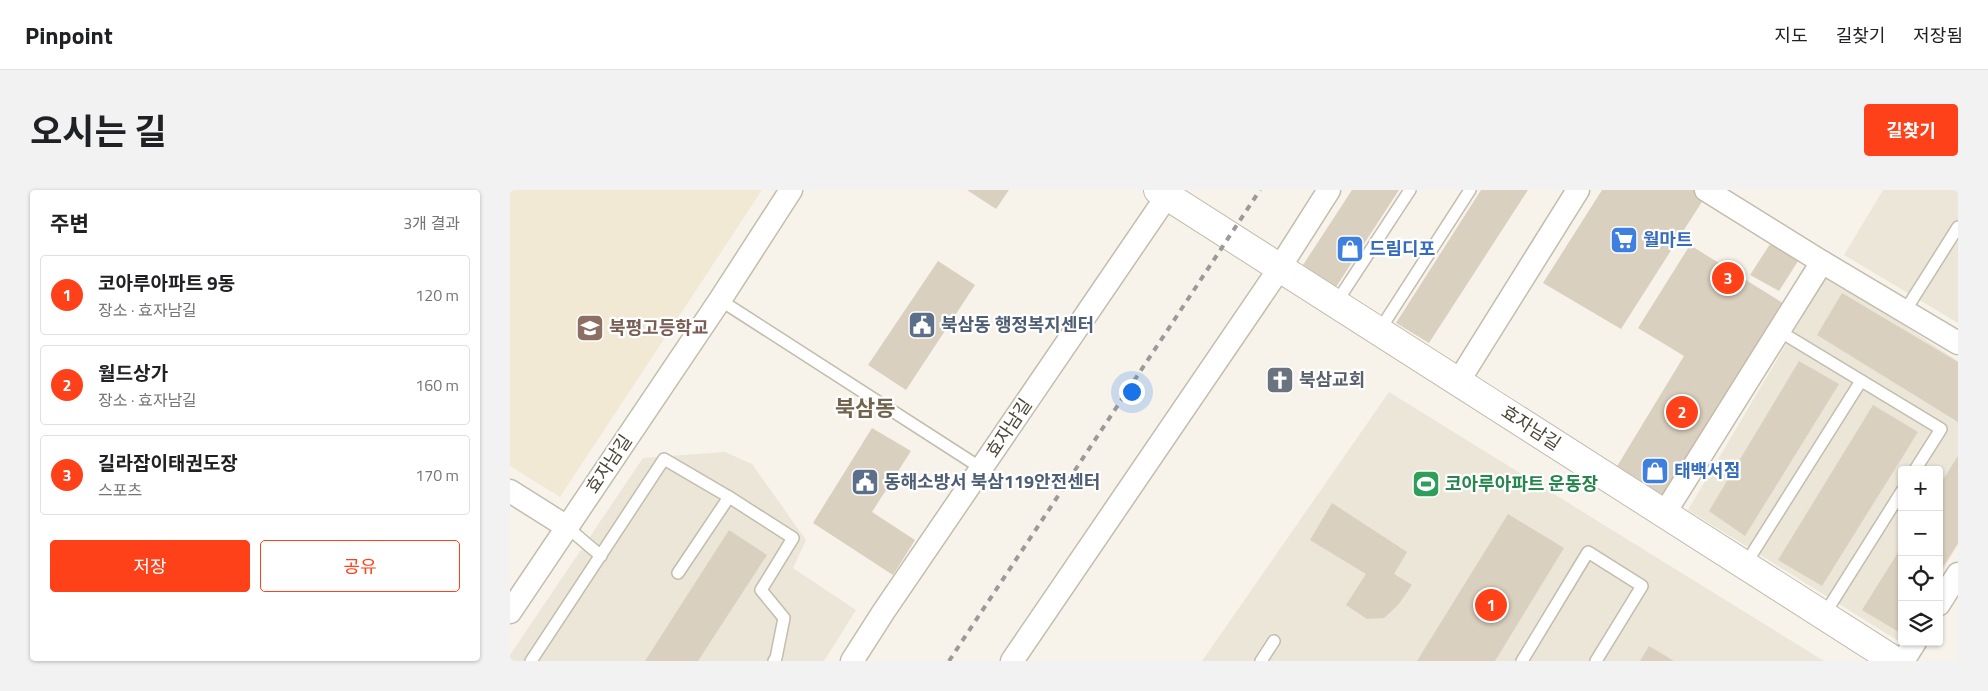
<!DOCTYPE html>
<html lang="ko">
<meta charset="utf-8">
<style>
body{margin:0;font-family:"Titillium Web","Noto Sans KR",sans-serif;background:#f2f2f2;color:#202124}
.controls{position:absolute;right:15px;bottom:15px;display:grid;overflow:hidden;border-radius:5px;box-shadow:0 1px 4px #0004}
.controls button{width:45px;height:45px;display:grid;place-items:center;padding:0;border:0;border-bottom:1px solid #e0e0e0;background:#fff;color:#202124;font:25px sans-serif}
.you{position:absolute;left:621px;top:201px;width:18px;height:18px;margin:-12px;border:4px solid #fff;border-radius:50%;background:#1a73e8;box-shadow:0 0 0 8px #1a73e833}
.badge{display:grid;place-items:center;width:32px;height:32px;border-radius:50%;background:#ff411a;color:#fff;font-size:16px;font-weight:700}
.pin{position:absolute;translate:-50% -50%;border:2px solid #fff;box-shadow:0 1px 5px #0006}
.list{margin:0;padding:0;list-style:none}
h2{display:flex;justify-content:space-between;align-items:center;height:65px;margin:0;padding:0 20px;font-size:21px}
h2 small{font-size:16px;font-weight:400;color:#757577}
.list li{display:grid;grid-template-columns:32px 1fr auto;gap:15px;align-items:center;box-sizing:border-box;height:80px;margin:0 10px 10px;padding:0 10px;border:1px solid #e0e0e0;border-radius:5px}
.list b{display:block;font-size:19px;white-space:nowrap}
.list p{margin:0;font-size:16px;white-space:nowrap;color:#757577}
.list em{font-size:16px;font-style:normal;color:#757577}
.actions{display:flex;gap:10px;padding:15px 20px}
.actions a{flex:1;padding:11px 0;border:1px solid #ff411a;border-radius:5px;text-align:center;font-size:18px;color:#ff411a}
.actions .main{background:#ff411a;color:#fff}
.icon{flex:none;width:28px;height:28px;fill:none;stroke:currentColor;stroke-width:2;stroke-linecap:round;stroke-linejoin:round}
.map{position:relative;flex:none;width:1448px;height:471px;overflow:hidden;border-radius:5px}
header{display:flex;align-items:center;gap:30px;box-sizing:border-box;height:70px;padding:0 25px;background:#fff;border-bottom:1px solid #e0e0e0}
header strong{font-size:24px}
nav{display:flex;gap:28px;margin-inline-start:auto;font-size:18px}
.intro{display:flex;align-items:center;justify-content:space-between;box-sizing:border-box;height:120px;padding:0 30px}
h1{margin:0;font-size:35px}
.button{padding:12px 22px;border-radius:5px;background:#ff411a;color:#fff;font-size:18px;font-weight:700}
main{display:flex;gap:30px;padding:0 30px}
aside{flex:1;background:#fff;border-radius:5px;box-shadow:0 1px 4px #0004}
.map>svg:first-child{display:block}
.residential{fill:#ebe6d8}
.education{fill:#f1e9d3}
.building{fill:#dad0bf}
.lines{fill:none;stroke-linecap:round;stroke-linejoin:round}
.service-casing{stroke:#c4bcac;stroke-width:14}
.minor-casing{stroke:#c4bcac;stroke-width:25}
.tertiary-casing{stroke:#c4bcac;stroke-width:30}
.service{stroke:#fff;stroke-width:11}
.minor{stroke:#fff;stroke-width:22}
.tertiary{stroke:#fff;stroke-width:28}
.rail{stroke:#9a9a9a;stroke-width:4;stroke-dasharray:6 6;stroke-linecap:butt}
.labels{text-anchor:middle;stroke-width:4.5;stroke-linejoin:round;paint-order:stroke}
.shop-label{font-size:18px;font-weight:bold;fill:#366cbe;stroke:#fff;text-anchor:start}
.service-label{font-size:18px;font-weight:bold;fill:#4e5e75;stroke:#fff;text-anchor:start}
.education-label{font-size:18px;font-weight:bold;fill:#785e54;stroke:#fff;text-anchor:start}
.worship-label{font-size:18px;font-weight:bold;fill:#5b616d;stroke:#fff;text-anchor:start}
.street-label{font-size:18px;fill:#4d4537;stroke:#fff}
.leisure-label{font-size:18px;font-weight:bold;fill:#27864d;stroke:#fff;text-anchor:start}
.district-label{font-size:22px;font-weight:bold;fill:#71634d;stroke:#fff}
</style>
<header>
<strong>Pinpoint</strong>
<nav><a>지도</a><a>길찾기</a><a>저장됨</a></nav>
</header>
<div class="intro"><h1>오시는 길</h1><a class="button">길찾기</a></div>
<main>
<aside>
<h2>주변<small>3개 결과</small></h2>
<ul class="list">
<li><span class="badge">1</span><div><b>코아루아파트 9동</b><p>장소 · 효자남길</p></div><em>120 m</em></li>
<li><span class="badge">2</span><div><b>월드상가</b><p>장소 · 효자남길</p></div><em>160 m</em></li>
<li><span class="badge">3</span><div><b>길라잡이태권도장</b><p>스포츠</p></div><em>170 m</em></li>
</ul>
<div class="actions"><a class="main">저장</a><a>공유</a></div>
</aside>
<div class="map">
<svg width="1448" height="471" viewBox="0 0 1448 471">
<rect width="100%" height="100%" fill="#f7f3eb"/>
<!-- residential -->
<g class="residential">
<polygon points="1373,0 1448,0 1448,133 1334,65"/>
<polygon points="1317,85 1448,171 1448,355 1429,386 1429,280 1392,280 1392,449 1390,452 1178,320"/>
<polygon points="879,202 1314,471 692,471"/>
<polygon points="215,262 242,274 296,350 283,378 346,420 314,471 0,471 0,465 133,268"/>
</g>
<!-- education -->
<polygon class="education" points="0,0 252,0 50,307 0,276"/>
<!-- building -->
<g class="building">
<polygon points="457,0 499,0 486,19"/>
<polygon points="842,0 889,0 826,97 793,75"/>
<polygon points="971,0 1018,0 919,153 886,133"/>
<polygon points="1092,0 1184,0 1195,7 1111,139 1033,93"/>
<polygon points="1262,51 1290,68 1269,101 1240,85"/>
<polygon points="1180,55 1273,113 1153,305 1106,278 1174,166 1128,138"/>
<polygon points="428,71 465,95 396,200 358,175"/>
<polygon points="1332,103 1448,172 1448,232 1307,145"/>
<polygon points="1289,171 1329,194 1235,346 1199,321"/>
<polygon points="1363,215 1408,242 1312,396 1268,370"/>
<polygon points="362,238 401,261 362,322 405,350 383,385 303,333"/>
<polygon points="1448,266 1448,353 1429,383 1429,296"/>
<polygon points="822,313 897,362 884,384 902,395 888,415 874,428 857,429 836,415 856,384 800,350"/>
<polygon points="998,324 1054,358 985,471 907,471"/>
<polygon points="219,340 257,365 188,471 135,471"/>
<polygon points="1392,356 1392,444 1352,420"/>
<polygon points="1139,456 1164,471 1130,471"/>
</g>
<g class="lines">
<!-- service casing -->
<g class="service-casing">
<g id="service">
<polyline points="210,110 471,278"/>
<polyline points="826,113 900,0"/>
<polyline points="1395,121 1448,37"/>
<polyline points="869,141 960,0"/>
<polyline points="1269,141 1431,239 1405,280"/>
<polyline points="57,337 91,366"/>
<polyline points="1235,375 1351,191"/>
<polyline points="168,383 219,307"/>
<polyline points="1314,425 1392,301"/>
<polyline points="21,471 154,269 219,307 283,348 251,400 274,428 266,468 264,471"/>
<polyline points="751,471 764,451"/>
<polyline points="1012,471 1078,362 1132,396 1086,471"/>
</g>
</g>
<!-- minor casing -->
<g class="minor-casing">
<g id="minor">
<polyline points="1196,0 1312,72"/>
<polyline points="948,192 1068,0"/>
<polyline points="0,301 57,337"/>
<polyline points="1154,324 1312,72 1448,153"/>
<polyline points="1429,414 1448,384"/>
<polyline points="0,422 210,110 281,0"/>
<polyline points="342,471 374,421 657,6"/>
<polyline points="502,471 763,88 819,0"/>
<polyline points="1393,471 1405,452"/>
</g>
</g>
<!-- tertiary casing -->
<g class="tertiary-casing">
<polyline id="tertiary" points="648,0 1385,471"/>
</g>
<!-- service -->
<use href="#service" class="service"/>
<!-- minor -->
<use href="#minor" class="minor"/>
<!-- tertiary -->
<use href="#tertiary" class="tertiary"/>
<!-- rail -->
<polyline class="rail" points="439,471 750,0"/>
</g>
<!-- icons -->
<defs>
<g id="supermarket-square" transform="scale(1.4375)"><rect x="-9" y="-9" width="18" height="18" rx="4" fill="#3f7fe0" stroke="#fff"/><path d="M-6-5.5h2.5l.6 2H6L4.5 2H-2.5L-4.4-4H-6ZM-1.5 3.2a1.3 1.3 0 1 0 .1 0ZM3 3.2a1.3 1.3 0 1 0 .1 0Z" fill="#fff"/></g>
<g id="shop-square" transform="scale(1.4375)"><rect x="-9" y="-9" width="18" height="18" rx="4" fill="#3f7fe0" stroke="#fff"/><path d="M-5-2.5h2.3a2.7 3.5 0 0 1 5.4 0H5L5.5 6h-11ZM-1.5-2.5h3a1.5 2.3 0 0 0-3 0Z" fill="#fff"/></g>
<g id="civic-square" transform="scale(1.4375)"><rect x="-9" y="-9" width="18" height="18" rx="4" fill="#5c6f8a" stroke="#fff"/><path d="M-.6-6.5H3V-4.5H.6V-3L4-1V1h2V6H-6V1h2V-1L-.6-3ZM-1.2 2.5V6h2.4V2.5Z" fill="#fff"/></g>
<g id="school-square" transform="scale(1.4375)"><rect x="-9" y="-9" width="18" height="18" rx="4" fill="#8d6e63" stroke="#fff"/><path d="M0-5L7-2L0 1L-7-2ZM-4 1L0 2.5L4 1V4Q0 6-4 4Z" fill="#fff"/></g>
<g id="church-square" transform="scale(1.4375)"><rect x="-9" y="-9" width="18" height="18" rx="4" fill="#6b7280" stroke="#fff"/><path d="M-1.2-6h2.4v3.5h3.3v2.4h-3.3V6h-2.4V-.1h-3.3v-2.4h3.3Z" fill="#fff"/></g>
<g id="stadium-square" transform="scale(1.4375)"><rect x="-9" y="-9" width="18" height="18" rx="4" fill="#2e9e5b" stroke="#fff"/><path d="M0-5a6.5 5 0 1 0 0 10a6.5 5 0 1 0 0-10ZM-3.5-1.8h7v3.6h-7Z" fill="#fff"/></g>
</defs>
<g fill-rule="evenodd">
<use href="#supermarket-square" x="1114" y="50"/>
<use href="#shop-square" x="840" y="59"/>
<use href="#civic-square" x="412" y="135"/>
<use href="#school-square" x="80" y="138"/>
<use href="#church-square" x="770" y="190"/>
<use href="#shop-square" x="1145" y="281"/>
<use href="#civic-square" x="355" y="292"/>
<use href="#stadium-square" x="916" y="294"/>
</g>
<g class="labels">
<!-- shop labels -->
<g class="shop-label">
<text x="1133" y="56">월마트</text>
<text x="859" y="65">드림디포</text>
<text x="1164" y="287">태백서점</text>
</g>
<!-- service labels -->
<g class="service-label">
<text x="431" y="141">북삼동 행정복지센터</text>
<text x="374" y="298">동해소방서 북삼119안전센터</text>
</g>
<!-- education labels -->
<g class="education-label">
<text x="99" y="144">북평고등학교</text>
</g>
<!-- worship labels -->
<g class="worship-label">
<text x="789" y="196">북삼교회</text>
</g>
<!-- street labels -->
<g class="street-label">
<text transform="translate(499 238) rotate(-56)" y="6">효자남길</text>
<text transform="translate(1021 238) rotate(33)" y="6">효자남길</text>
<text transform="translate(99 274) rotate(-56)" y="6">효자남길</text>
</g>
<!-- leisure labels -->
<g class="leisure-label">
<text x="935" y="300">코아루아파트 운동장</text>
</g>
<!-- district labels -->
<g class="district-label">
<text x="355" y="226">북삼동</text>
</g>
</g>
</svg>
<div class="controls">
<button>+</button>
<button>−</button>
<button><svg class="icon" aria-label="locate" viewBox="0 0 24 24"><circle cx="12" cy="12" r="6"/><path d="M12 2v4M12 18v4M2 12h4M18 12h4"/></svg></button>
<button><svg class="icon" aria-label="layers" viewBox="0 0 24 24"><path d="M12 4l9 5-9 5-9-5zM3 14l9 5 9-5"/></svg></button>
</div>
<div class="you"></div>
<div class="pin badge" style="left:981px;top:415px">1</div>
<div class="pin badge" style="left:1172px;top:222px">2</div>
<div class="pin badge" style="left:1218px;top:88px">3</div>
</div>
</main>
